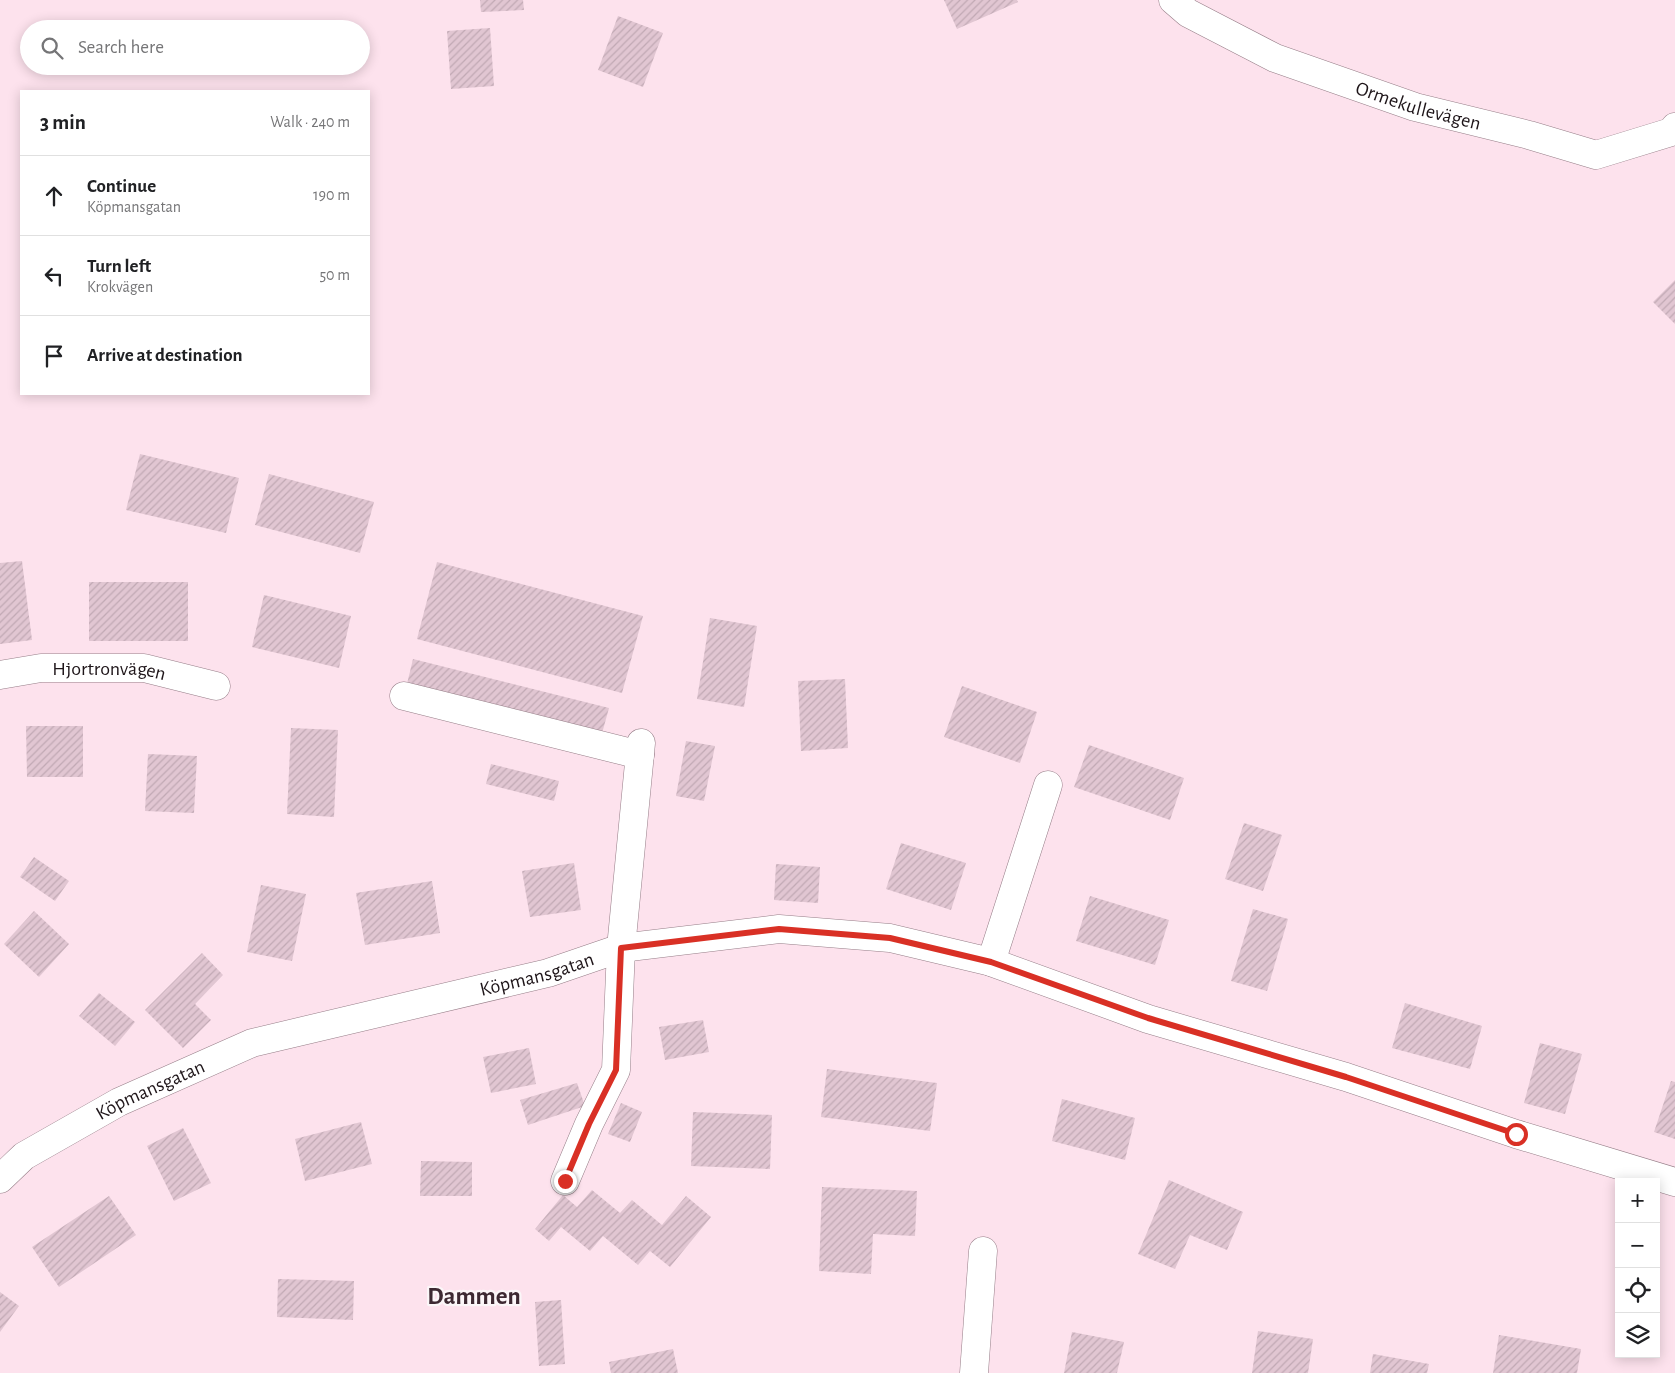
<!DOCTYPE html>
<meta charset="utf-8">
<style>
body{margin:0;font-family:"Alegreya Sans",sans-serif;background:#f6f6f6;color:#202124}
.controls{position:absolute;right:15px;bottom:15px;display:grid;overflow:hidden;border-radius:0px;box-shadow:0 2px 12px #0003}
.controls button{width:45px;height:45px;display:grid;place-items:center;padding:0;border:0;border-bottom:1px solid #e0e0e0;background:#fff;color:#202124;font:25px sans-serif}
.stop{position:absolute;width:15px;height:15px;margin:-11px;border:4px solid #d93025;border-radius:50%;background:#fff}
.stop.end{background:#d93025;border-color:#fff;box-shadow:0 1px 5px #0008}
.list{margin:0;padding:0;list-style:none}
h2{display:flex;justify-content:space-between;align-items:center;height:65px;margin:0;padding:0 20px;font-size:21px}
h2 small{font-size:16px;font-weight:400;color:#757577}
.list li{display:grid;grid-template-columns:32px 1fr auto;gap:15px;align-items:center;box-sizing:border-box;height:80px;padding:0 20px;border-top:1px solid #e0e0e0}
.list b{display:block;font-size:19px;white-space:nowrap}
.list p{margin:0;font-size:16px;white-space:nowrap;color:#757577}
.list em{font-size:16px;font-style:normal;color:#757577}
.icon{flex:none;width:28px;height:28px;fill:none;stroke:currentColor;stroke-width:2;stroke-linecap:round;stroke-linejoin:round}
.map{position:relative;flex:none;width:1675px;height:1373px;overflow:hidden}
.search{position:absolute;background:#fff;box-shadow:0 2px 12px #0003;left:20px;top:20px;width:350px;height:55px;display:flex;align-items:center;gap:12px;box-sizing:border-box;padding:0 18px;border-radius:28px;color:#757577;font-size:19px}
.panel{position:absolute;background:#fff;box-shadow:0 2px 12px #0003;left:20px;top:90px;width:350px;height:305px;border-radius:0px}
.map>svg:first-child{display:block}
.building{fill:url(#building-hatch)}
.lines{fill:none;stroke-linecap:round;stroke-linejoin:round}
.minor-casing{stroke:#967e88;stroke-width:29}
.minor{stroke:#fff;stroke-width:28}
.route{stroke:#d93025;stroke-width:6}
.labels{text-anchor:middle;stroke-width:4.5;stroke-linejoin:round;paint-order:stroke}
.street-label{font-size:20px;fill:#1e1519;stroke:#fbf6f8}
.district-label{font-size:25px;font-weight:bold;fill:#3d2932;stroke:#fbf6f8}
</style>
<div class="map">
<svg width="1675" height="1373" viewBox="0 0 1675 1373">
<defs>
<pattern id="building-hatch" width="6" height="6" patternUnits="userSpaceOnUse" patternTransform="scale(1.25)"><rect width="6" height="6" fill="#e1c6d2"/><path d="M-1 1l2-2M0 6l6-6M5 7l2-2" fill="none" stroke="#c1a9b4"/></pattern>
</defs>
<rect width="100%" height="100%" fill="#fde2ed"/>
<!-- building -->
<g class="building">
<polygon points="480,0 523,0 524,10 481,12"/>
<polygon points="944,0 1017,0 1018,2 957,29"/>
<polygon points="618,16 663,33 643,87 598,70"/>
<polygon points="490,28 494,86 451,89 447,31"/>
<polygon points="1675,280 1675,324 1653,302"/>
<polygon points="140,454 239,478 226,533 126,510"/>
<polygon points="269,474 374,502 360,553 255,525"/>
<polygon points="22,561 32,640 0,644 0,563"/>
<polygon points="437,562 643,616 622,693 417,639"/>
<rect x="89" y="582" width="99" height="59"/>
<polygon points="264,595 351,616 339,668 252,647"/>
<polygon points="710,618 757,626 744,707 697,699"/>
<polygon points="413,659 609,708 601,737 406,688"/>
<polygon points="845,679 848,748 801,751 798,681"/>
<polygon points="962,686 1037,712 1020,763 944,737"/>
<polygon points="26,726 83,726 83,777 27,777"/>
<polygon points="291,728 338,730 334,817 287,814"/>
<polygon points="686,741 715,746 704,801 676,796"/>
<polygon points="1089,745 1184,778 1170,820 1074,787"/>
<polygon points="148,754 197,756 194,813 145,811"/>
<polygon points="491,764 559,781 554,801 486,784"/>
<polygon points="1244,823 1282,835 1263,891 1225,879"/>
<polygon points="901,843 966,863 951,910 886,889"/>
<polygon points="34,857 69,881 55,901 20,877"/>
<polygon points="574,863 581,910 530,917 522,871"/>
<polygon points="776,864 820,867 818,903 774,900"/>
<polygon points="432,881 440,933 365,945 356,893"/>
<polygon points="261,885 306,894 292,961 247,952"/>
<polygon points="1090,896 1169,920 1155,965 1076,941"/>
<polygon points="1253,909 1288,919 1267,991 1231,981"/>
<polygon points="34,911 69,944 39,977 4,944"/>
<polygon points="202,953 223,975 195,1004 211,1020 183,1048 145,1010"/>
<polygon points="99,993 135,1022 115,1046 79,1016"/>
<polygon points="1405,1003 1482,1026 1470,1069 1392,1048"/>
<polygon points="703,1020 709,1052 665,1060 659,1027"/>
<polygon points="1540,1043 1582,1054 1565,1114 1524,1103"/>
<polygon points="529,1048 536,1084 491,1093 483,1057"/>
<polygon points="827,1069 937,1083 930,1131 821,1117"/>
<polygon points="1671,1081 1675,1082 1675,1139 1654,1132"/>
<polygon points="577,1083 585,1106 528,1125 520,1100"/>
<polygon points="1062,1099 1135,1118 1125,1160 1052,1141"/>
<polygon points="621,1103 642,1112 630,1142 608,1134"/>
<polygon points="693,1112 772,1115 770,1169 691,1166"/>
<polygon points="361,1122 372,1164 305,1181 295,1139"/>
<polygon points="183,1128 211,1183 174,1201 147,1146"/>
<polygon points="421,1161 472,1162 472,1196 420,1196"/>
<polygon points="1169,1180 1243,1212 1227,1250 1190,1235 1175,1269 1138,1254"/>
<polygon points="822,1187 917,1191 915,1236 873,1234 871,1274 819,1271"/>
<polygon points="592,1190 620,1213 632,1200 662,1225 686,1196 711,1217 670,1267 650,1251 638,1265 603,1236 590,1251 561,1227 549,1241 535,1229 563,1195 577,1207"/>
<polygon points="109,1196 136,1235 59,1287 32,1247"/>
<polygon points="278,1279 354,1281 353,1320 277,1317"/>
<polygon points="0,1292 19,1306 0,1332"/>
<polygon points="561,1300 565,1364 539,1366 535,1302"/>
<polygon points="1258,1331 1313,1339 1308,1373 1252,1373"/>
<polygon points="1072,1332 1124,1342 1117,1373 1064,1373"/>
<polygon points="1499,1335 1581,1349 1577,1373 1493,1373"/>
<polygon points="673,1349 678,1373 611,1373 609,1362"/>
<polygon points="1373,1354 1429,1364 1427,1373 1370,1373"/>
</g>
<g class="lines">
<!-- minor casing -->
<g class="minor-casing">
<g id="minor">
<path id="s1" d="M 1173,0 L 1188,13 L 1275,58 L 1415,107 L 1529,135 L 1596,155 L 1671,132 L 1675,127"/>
<path id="s2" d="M 0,675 L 41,668 L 144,668 L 216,686"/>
<polyline points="404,696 640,755"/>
<polyline points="991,962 1048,785"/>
<path id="s3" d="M 0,1179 L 24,1156 L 119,1102 L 252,1043 L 548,973 L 621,948 L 779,929 L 890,938 L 991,962 L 1148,1019 L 1346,1077 L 1516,1134 L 1675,1182"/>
<polyline points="565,1181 589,1124 616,1070 621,948 641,743"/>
<polyline points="974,1373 983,1251"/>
</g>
</g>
<!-- minor -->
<use href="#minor" class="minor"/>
</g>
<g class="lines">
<!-- route -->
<polyline class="route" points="565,1181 589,1124 616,1070 621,948 779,929 890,938 991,962 1148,1018 1346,1077 1516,1134"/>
</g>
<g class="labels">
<!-- street labels -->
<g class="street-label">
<text dy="7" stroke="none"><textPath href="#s1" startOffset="269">Ormekullevägen</textPath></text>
<text dy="7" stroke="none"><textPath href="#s2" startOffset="110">Hjortronvägen</textPath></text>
<text dy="7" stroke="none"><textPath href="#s3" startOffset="581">Köpmansgatan</textPath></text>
<text dy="7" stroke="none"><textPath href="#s3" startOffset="176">Köpmansgatan</textPath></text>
</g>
<!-- district labels -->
<g class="district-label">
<text x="474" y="1304">Dammen</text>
</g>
</g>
</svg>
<div class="controls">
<button>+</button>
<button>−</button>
<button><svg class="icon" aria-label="locate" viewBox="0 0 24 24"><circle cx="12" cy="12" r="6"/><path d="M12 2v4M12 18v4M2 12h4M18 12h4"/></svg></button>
<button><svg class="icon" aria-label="layers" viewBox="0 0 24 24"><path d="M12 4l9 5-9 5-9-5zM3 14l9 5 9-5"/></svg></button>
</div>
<div class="stop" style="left:1516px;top:1134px"></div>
<div class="stop end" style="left:565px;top:1181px"></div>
<div class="search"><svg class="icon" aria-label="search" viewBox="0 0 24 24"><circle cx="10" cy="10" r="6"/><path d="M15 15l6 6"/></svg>Search here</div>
<section class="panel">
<h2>3 min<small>Walk · 240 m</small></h2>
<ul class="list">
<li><svg class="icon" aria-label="ahead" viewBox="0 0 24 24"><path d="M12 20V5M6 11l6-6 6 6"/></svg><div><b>Continue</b><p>Köpmansgatan</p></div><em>190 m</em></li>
<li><svg class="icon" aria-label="left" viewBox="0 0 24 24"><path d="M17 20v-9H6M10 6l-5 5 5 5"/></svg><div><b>Turn left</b><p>Krokvägen</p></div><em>50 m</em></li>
<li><svg class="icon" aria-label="arrive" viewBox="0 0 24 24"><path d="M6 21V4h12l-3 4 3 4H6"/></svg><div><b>Arrive at destination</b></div></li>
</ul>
</section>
</div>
